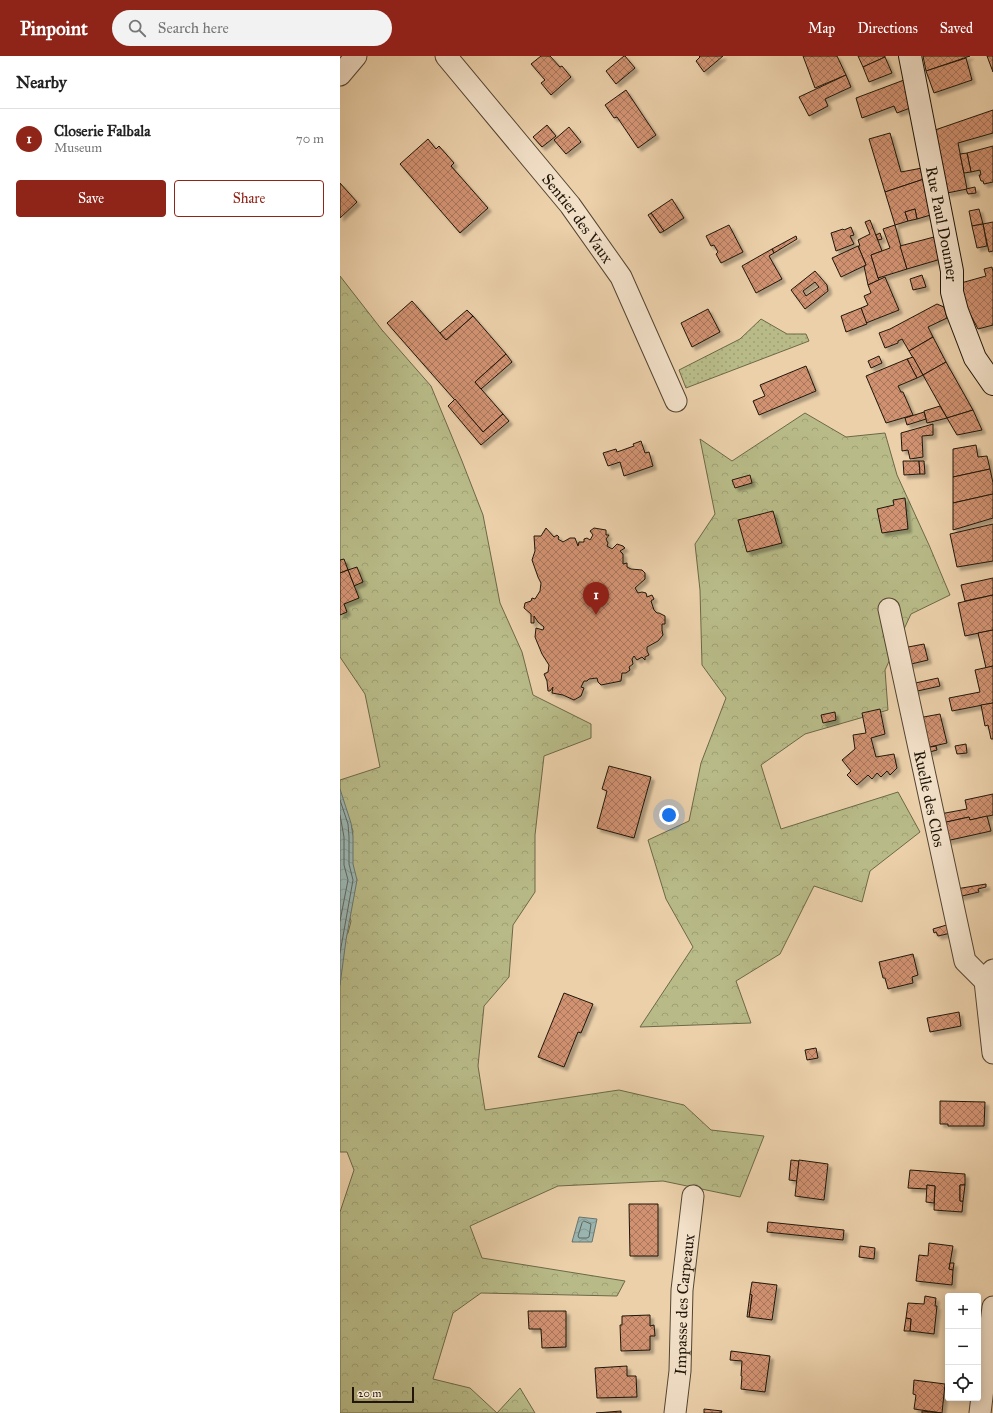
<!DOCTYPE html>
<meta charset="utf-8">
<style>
body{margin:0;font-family:"IM FELL Great Primer",serif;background:#f2f2f2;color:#222}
.controls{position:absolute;right:12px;bottom:12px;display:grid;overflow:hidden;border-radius:4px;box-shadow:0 2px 10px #0003}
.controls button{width:36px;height:36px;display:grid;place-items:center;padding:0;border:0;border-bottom:1px solid #e0e0e0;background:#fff;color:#222;font:20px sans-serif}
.scale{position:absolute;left:12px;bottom:10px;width:62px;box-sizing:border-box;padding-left:4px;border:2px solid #1f1609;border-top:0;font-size:11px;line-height:14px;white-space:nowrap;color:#1f1609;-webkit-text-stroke:3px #f2e0c8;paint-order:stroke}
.you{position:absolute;left:329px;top:759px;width:14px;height:14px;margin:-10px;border:3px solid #fff;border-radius:50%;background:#1a73e8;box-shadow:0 0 0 6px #1a73e833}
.badge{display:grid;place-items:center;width:26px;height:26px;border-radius:50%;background:#8f2418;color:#fff;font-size:13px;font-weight:700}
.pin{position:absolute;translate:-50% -33px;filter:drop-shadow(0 1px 2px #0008)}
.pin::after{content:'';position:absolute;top:21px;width:14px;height:12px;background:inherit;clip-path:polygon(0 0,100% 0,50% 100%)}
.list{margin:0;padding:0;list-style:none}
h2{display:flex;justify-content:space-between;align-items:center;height:52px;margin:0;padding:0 16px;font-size:17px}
h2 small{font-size:13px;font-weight:400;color:#767676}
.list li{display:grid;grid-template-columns:26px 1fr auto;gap:12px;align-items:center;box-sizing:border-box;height:60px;padding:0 16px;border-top:1px solid #e0e0e0}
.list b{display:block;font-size:15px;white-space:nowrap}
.list p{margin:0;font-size:13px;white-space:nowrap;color:#767676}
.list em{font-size:13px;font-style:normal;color:#767676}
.actions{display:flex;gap:8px;padding:12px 16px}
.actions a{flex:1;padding:9px 0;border:1px solid #8f2418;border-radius:4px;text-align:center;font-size:14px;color:#8f2418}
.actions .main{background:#8f2418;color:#fff}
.icon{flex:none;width:22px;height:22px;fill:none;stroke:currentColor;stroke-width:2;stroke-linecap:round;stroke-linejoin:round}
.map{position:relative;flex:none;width:653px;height:1357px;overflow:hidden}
header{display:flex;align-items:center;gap:24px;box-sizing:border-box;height:56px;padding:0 20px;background:#8f2418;color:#fff}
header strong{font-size:19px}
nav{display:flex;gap:22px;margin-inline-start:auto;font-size:14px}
.search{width:280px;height:36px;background:#f2f2f2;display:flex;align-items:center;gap:10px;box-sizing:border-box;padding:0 14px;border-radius:22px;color:#767676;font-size:15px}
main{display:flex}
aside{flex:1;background:#fff}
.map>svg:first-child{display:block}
.green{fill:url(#green-dots);stroke:#6c6848}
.forest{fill:url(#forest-crowns);stroke:#6c6848}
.water{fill:url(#water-waves);stroke:#69756e}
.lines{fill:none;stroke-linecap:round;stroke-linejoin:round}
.shore{stroke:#5c665d;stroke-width:1}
.building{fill:url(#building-cross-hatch);stroke:#1f1609;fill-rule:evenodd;filter:url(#shadow)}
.street-casing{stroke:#524431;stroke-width:23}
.secondary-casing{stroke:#1f1609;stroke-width:24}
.street{stroke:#f2e0c8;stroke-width:21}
.secondary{stroke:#f2e0c8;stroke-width:22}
.labels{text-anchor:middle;stroke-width:4;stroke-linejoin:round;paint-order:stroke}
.street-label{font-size:16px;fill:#1f1609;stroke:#f2e0c8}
</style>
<header>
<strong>Pinpoint</strong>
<div class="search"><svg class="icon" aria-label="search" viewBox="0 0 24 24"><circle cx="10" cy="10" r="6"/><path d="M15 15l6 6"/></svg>Search here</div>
<nav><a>Map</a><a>Directions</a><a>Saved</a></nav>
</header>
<main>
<aside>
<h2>Nearby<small></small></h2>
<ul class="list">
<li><span class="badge">1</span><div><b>Closerie Falbala</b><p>Museum</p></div><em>70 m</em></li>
</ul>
<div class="actions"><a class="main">Save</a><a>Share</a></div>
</aside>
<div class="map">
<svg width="653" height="1357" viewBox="0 0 653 1357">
<defs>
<pattern id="green-dots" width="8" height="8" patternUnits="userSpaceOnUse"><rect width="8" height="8" fill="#b8bb88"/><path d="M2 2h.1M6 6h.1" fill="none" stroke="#9ea074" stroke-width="1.8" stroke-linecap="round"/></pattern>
<pattern id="forest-crowns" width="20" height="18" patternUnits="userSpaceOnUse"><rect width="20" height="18" fill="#b8bb88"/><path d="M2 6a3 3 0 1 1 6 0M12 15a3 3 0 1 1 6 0" fill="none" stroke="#9ea074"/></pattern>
<pattern id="water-waves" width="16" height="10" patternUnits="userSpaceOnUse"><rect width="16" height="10" fill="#9ab5b1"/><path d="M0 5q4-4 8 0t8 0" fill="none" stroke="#849b97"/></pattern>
<pattern id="building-cross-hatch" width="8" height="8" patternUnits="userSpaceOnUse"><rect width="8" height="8" fill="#d19271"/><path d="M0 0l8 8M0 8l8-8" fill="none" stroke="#a9765b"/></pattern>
<filter id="shadow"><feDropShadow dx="3.5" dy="3.5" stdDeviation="1" flood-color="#0004"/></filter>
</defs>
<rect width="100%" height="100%" fill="#ebd0aa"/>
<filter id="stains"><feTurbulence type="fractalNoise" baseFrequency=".005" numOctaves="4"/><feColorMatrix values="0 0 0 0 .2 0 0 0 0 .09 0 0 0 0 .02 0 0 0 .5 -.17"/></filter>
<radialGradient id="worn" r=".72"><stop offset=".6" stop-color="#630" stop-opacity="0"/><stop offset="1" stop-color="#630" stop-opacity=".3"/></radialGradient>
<!-- green -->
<polygon class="green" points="421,263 447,278 466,278 469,285 346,332 339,314 400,283"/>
<!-- forest -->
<g class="forest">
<polygon points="0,220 42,274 91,330 122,405 143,459 160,547 182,596 193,639 251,668 251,682 204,700 195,779 195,836 173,869 169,921 144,950 138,1010 145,1054 279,1034 344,1049 371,1074 424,1080 400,1141 323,1125 218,1130 130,1170 142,1202 285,1225 277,1240 141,1237 113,1257 93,1323 130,1332 157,1357 180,1332 195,1357 0,1357 0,1156 14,1114 7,1096 0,1096 0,887 8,877 11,865 4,843 0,813 11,790 13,775 0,743 0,724 40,711 25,638 0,601"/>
<polygon points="465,357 506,381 545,377 557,419 589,489 610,539 571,558 545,614 548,654 465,678 421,709 441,773 558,736 580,776 530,815 522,846 474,830 440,898 396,925 411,967 300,971 353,891 326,843 308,784 349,765 361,707 386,642 362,609 360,534 355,488 375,458 360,383 392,405"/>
</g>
<!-- water -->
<g class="water">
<polygon points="0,733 11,767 13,780 13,808 17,824 6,884 0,929"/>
<polygon points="239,1161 257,1163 252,1186 232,1186"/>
</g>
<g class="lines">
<!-- shore -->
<g class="shore">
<polyline points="0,744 8,768 9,781 9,808 13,824 0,897"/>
<polyline points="0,759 4,781 4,809 8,824 0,865"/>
<polygon points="244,1165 251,1168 249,1181 247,1182 239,1182 238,1180 242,1167"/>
</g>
</g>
<!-- building -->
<g class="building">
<polygon points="201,0 210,0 220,11 222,10 231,21 211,39 201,27 205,24 191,8"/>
<polygon points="284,0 285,0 295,12 276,28 266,15"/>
<polygon points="359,0 383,0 364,16 356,5 360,1"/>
<polygon points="463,0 497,0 506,19 475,32"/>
<polygon points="518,0 545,0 545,1 523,11"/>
<polygon points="583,0 630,0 586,15"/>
<polygon points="647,0 653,0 653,16"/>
<polygon points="545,1 552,17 529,26 523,11"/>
<polygon points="626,2 632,24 594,37 586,15"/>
<polygon points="506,19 511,31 485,43 488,50 469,60 459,41"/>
<polygon points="564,24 570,52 557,57 554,50 522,62 516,42"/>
<polygon points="286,34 316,79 298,92 277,61 274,62 265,49"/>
<polygon points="653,54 653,77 618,87 627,133 607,137 595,74"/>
<polygon points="207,69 216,80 202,91 193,81"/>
<polygon points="229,71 241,86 226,98 214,84"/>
<polygon points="550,77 561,116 582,112 584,123 545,136 529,83"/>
<polygon points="88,83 96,93 99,90 114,107 111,110 148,152 120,177 60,108"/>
<polygon points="653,90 653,126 644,128 643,125 641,125 639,119 641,119 640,114 631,116 627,97"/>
<polygon points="627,97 631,116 624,117 620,98"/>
<polygon points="584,123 594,158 577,163 575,153 565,156 568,165 555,169 545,136"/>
<polygon points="0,127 17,146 0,162"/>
<polygon points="635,131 636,137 628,138 626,133"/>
<polygon points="332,143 344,162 324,175 311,157"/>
<polygon points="575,153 577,163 568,165 565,156"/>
<polygon points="639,153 643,168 632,170 629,155"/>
<polygon points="311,157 324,175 320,177 308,159"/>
<polygon points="530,164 542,195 531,199 539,224 528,229 524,210 526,209 518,190 520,190 518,184 530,178 525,166"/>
<polygon points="653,166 653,195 649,196 643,168"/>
<polygon points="643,168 647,190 637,192 632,170"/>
<polygon points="389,169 403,196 381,207 376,198 378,196 374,189 371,190 366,180"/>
<polygon points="555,169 567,213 538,222 531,199 550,192 543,173"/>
<polygon points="511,171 514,179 510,180 514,188 496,195 491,177 503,173 504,174"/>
<polygon points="540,177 542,183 538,184 536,179"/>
<polygon points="456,180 457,183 434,197 432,193"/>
<polygon points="594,181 601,203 567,213 560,190"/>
<polygon points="518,190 526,209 501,221 492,202"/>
<polygon points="432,193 434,197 429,200 442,223 416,237 402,210"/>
<polygon points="652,211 653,216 653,269 638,273 627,252 621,227 646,220 644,213"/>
<path d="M 475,215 L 487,229 L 488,235 L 465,253 L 451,234 ZM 475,226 L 479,231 L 466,240 L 463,235 Z"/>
<polygon points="582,219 586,231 573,234 570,223"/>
<polygon points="545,221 559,254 526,267 521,252 528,249 524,240 531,237 528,229"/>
<polygon points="72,245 106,284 133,260 166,298 135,326 163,358 143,376 47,267"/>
<polygon points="597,248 604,251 607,262 588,271 593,281 569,295 562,283 558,285 558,287 545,292 539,277 550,273"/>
<polygon points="521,252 527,268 506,276 501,260"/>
<polygon points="368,253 380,276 352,291 341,267"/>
<polygon points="127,254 133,260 106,284 100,277"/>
<polygon points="593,281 606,306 583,319 569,295"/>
<polygon points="166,298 172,306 141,333 135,326"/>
<polygon points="539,300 542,307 531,312 528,305"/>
<polygon points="573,301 583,319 577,322 567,303"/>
<polygon points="567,303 577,322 558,330 561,336 563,336 573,359 546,367 526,320"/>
<polygon points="606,306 633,354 607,362 583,319"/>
<polygon points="466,310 476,335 419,359 413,345 425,340 420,329"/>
<polygon points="115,343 143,376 163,358 169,365 141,389 108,350"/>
<polygon points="600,350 607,362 587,367 584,355"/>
<polygon points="633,354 642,374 617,379 607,362"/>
<polygon points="584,356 586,363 567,369 565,362"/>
<polygon points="593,368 593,379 582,380 583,401 570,403 568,394 562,395 561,377"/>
<polygon points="301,385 305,397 309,396 313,410 284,420 280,406 268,410 263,397 276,393 277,396 294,390 293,388"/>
<polygon points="636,389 638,401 647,400 650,413 613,421 613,393"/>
<polygon points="563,405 579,405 580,418 564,419"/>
<polygon points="579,405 584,405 585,418 580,418"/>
<polygon points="650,413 653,427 653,438 613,447 613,421"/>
<polygon points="410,419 412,427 395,432 392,424"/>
<polygon points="653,438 653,462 613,474 613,447"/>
<polygon points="565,442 568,473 542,477 537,453 554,449 553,444"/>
<polygon points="433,455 442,487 407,496 398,464"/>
<polygon points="653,468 653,505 617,511 610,478"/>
<polygon points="206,472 214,481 217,479 219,481 218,483 223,486 230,482 235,482 238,490 239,486 244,486 244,483 247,482 250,484 253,479 250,475 254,472 266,474 266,479 269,479 266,483 268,487 267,490 272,493 277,488 283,490 285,492 280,495 283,498 283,508 287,507 287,511 291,513 302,514 305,517 305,523 295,532 298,537 302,536 306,537 307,541 312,539 314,543 311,545 314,554 317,557 319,557 325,560 325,568 322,568 322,574 323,579 318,585 307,591 307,595 309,599 305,601 305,604 302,601 297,604 294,600 292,603 293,608 289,611 290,614 286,617 282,617 281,625 261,629 258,626 257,622 249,623 247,625 244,625 241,631 244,632 241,640 234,644 223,639 212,637 213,631 210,635 208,635 207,625 204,618 208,616 209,609 202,598 195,581 196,572 203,574 204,571 198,566 194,560 194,567 191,567 191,558 184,552 185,547 191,545 192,542 195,543 200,535 201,527 198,521 192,504 195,495 194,480 201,480"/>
<polygon points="4,503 8,514 0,517 0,504"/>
<polygon points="17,511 23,526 14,530 8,514"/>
<polygon points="8,514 19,542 4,548 7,556 0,559 0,517"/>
<polygon points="653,522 653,539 625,545 621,529"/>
<polygon points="653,539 653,574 625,580 618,547"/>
<polygon points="653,574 653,610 646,612 638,577"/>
<polygon points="584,588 588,604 567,609 563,592"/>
<polygon points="653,610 653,647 612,655 609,642 640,636 635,614"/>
<polygon points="598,622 600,630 573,636 571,628"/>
<polygon points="653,647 653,683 651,683 648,669 645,670 641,649"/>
<polygon points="540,653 545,678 531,682 536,701 554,698 557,712 550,719 547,715 541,721 537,717 532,723 528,719 517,729 507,719 511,715 502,704 515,693 513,679 526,677 522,657"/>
<polygon points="495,656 496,664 483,667 481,659"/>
<polygon points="600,658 607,687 585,692 578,662"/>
<polygon points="626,688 627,697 617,698 615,690"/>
<polygon points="596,690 597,694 586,697 585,692"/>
<polygon points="269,710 311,721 294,782 257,772 267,735 262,733"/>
<polygon points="653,738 653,759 630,764 629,761 602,767 600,758 627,753 625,744"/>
<polygon points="647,760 651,775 606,785 602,767 629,761 630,764"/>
<polygon points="646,828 646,831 638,833 639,836 618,841 616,833"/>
<polygon points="610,868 611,877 598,880 596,876 594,877 593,873"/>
<polygon points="573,898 578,919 572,921 573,927 548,933 545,922 543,922 539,906"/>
<polygon points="224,937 253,948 241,977 238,976 224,1011 198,1001"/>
<polygon points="619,956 621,970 590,976 587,962"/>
<polygon points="476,992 478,1002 467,1004 465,994"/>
<polygon points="600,1045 645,1046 644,1070 608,1070 608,1068 600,1068"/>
<polygon points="451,1104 459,1105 457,1125 449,1124"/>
<polygon points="459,1104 488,1108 484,1144 455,1140"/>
<polygon points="570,1114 625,1118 625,1129 620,1129 620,1145 623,1145 622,1156 594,1154 595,1130 587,1129 587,1133 568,1132"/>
<polygon points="587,1129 595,1130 594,1147 586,1146"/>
<polygon points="620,1129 625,1129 623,1145 620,1145"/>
<polygon points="289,1148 318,1148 318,1200 290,1200"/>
<polygon points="428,1166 504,1174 503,1184 427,1176"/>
<polygon points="589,1187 613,1190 609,1213 613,1214 612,1229 576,1225 579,1199 588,1200"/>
<polygon points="520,1190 535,1192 534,1203 519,1201"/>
<polygon points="610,1207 614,1207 613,1214 609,1213"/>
<polygon points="412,1226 437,1229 432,1264 409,1261 412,1239 410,1238"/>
<polygon points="410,1238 412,1239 409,1261 407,1261"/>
<polygon points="585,1240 596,1242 595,1250 597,1250 594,1278 570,1275 571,1263 566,1262 568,1247 584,1248"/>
<polygon points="188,1255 226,1255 226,1291 202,1292 201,1273 189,1273"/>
<polygon points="310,1259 310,1270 314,1269 315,1280 310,1280 310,1294 281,1295 280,1269 282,1269 282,1260"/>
<polygon points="566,1262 571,1263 570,1275 564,1275"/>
<polygon points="391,1295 430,1300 425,1336 401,1333 402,1320 401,1320 402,1305 390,1304"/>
<polygon points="287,1310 287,1320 296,1320 297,1341 257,1342 255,1312"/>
<polygon points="574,1324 605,1328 602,1357 574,1353 576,1339 573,1338"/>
<polygon points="364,1353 382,1355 381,1357 364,1357"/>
<polygon points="281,1355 281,1357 256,1357"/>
<polygon points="582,1355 601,1357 582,1357"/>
</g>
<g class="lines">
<!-- street casing -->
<g class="street-casing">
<g id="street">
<path id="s1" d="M 106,0 L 230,149 L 281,221 L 336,345"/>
<polyline points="0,19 16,0"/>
<path id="s2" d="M 549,553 L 625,905 L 645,925"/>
<polyline points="653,914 645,925 653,997"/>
<path id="s3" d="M 335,1357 L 340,1315 L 342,1234 L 353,1140"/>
<polyline points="640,1357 653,1251"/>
</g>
</g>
<!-- secondary casing -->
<g class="secondary-casing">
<g id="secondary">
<path id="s4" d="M 570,0 L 612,215 L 612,236 L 617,255 L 635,302 L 653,328"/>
</g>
</g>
<!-- street -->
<use href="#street" class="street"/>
<!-- secondary -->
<use href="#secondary" class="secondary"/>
</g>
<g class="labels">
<!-- street labels -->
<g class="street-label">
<text dy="6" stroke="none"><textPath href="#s1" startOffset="209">Sentier des Vaux</textPath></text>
<text dy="6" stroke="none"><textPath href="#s4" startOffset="171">Rue Paul Doumer</textPath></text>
<text dy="6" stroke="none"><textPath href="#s2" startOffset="194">Ruelle des Clos</textPath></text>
<text dy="6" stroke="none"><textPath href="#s3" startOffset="109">Impasse des Carpeaux</textPath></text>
</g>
</g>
<rect width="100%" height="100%" filter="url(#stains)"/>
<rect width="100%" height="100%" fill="url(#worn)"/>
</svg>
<div class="controls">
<button>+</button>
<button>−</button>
<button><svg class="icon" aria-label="locate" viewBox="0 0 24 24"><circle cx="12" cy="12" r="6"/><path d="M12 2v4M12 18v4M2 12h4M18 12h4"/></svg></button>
</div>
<div class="scale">20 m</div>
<div class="you"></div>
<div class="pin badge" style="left:256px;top:559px">1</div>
</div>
</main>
